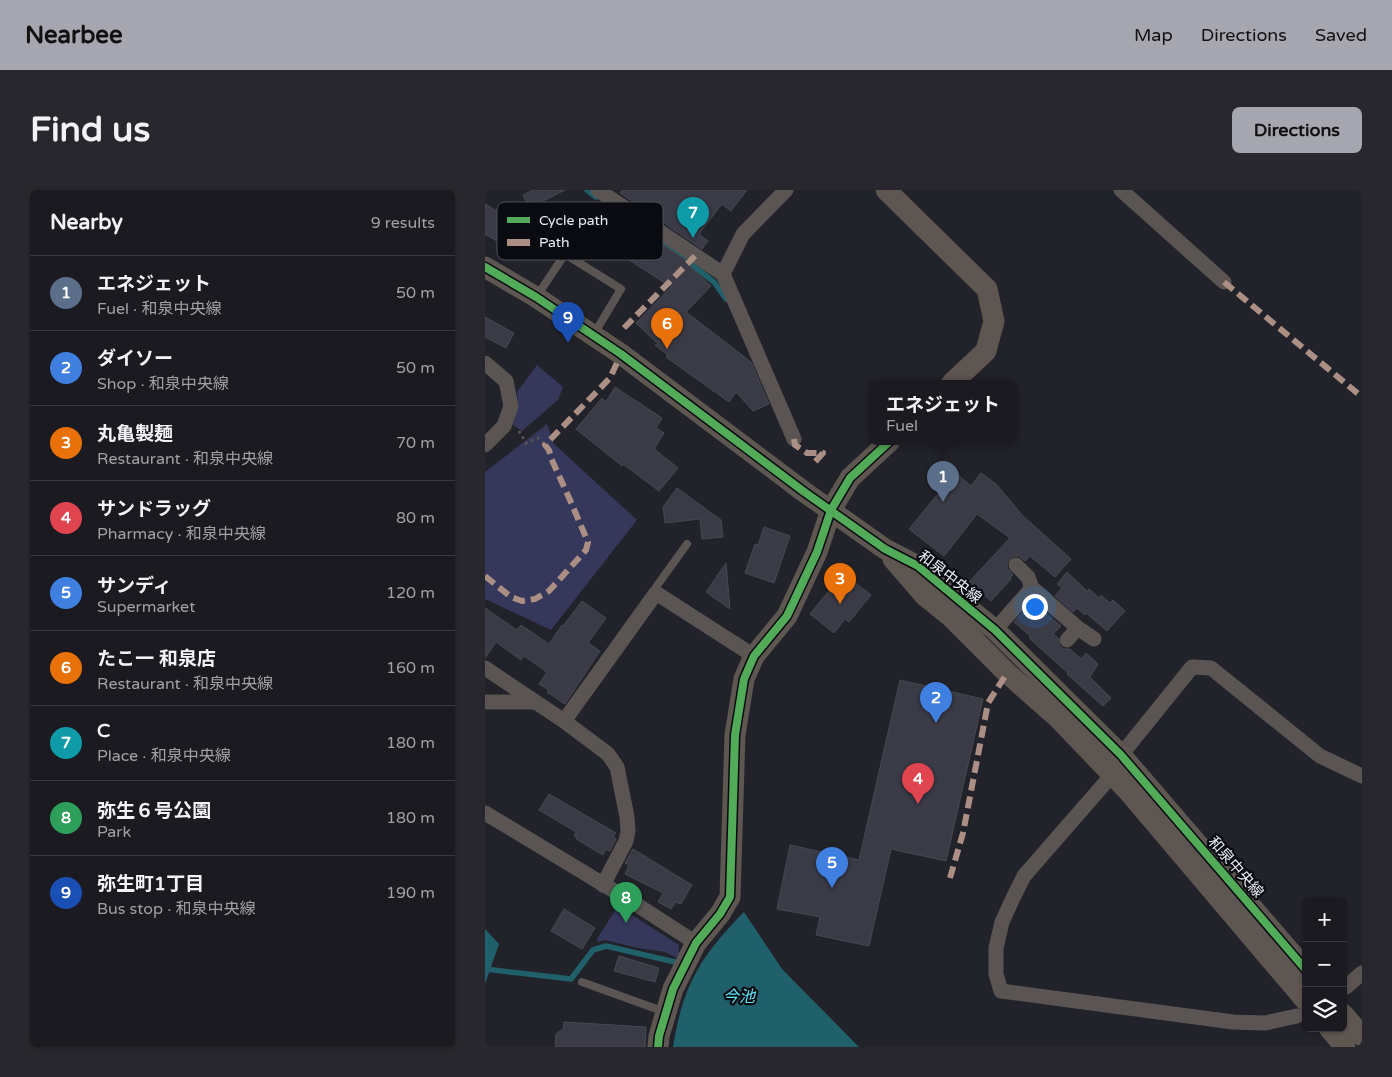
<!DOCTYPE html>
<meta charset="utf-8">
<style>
body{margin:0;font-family:"Varela Round","Noto Sans JP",sans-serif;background:#27272d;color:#f1f3f6}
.controls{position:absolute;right:15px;bottom:15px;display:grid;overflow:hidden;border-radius:8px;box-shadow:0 1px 4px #0004}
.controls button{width:45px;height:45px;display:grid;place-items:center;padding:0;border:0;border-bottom:1px solid #38383e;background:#1a1a20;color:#f1f3f6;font:25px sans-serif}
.you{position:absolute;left:549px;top:416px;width:18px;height:18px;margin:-12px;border:4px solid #fff;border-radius:50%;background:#1a73e8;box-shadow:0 0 0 8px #1a73e833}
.badge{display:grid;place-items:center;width:32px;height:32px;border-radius:50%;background:#a5a6af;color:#fff;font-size:16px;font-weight:700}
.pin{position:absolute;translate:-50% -41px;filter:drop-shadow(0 1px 2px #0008)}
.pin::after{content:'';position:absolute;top:26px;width:18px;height:15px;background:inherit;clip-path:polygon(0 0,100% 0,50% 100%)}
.popup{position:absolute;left:384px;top:190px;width:148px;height:65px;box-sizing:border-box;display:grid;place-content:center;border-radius:8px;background:#1a1a20;filter:drop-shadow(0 1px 4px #0005);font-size:16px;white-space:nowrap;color:#9fa1a5}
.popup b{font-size:19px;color:#f1f3f6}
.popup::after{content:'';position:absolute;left:50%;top:100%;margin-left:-10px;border:10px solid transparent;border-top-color:#1a1a20}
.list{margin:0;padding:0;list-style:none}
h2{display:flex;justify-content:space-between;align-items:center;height:65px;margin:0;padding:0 20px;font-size:21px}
h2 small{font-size:16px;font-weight:400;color:#9fa1a5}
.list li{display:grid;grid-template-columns:32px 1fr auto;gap:15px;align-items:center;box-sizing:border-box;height:75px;padding:0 20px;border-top:1px solid #38383e}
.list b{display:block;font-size:19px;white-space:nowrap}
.list p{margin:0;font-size:16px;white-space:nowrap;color:#9fa1a5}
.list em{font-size:16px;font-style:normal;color:#9fa1a5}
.icon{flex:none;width:28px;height:28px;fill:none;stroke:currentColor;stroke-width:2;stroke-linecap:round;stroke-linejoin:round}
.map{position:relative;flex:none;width:877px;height:857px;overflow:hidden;border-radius:8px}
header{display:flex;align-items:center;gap:30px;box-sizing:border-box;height:70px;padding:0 25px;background:#a5a6af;color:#111}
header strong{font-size:24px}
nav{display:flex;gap:28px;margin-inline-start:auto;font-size:18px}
.intro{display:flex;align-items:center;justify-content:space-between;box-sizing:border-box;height:120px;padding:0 30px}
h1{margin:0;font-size:35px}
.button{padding:12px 22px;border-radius:8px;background:#a5a6af;color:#111;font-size:18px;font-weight:700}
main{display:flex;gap:30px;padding:0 30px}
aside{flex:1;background:#1a1a20;border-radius:8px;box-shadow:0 1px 4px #0004}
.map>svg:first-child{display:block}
.green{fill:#35375b}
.water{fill:#20606a}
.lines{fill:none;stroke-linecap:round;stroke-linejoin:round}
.stream{stroke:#20606a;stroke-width:5.5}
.building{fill:#3a3b47;stroke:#48494f}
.path{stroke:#575353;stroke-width:3;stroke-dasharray:2.5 4;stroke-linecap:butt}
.lane{stroke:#5a5552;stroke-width:8}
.street{stroke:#5a5552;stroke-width:15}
.secondary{stroke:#5e5651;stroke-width:21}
.quiet{stroke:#ac8f84;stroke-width:6;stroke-dasharray:12 6;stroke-linecap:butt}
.cycleway-casing{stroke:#0a0b11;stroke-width:11}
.cycleway{stroke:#51ab58;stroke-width:8}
.labels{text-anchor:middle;stroke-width:4.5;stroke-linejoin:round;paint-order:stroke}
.street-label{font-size:15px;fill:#ebecf6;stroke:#0a0b11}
.water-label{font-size:16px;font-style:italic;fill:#60e4f6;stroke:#0a0b11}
.key{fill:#0a0b11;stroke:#4e4e56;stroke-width:1}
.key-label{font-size:14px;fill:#ebecf6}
</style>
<header>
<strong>Nearbee</strong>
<nav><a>Map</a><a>Directions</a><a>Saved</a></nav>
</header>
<div class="intro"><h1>Find us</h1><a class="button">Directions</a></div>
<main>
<aside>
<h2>Nearby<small>9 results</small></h2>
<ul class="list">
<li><span class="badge" style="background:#5c6f8a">1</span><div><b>エネジェット</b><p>Fuel · 和泉中央線</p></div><em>50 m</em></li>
<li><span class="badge" style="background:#3f7fe0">2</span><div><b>ダイソー</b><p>Shop · 和泉中央線</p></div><em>50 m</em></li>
<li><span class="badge" style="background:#e8710a">3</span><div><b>丸亀製麺</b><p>Restaurant · 和泉中央線</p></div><em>70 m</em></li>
<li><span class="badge" style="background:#e0444e">4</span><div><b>サンドラッグ</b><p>Pharmacy · 和泉中央線</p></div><em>80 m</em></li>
<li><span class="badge" style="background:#3f7fe0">5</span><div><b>サンディ</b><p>Supermarket</p></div><em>120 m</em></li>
<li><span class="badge" style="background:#e8710a">6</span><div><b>たこ一 和泉店</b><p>Restaurant · 和泉中央線</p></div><em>160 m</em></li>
<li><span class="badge" style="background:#0f9aa8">7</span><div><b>C</b><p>Place · 和泉中央線</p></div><em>180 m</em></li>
<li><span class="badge" style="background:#2e9e5b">8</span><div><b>弥生６号公園</b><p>Park</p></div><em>180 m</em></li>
<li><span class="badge" style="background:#1a4fb4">9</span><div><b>弥生町1丁目</b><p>Bus stop · 和泉中央線</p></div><em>190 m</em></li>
</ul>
</aside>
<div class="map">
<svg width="877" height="857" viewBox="0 0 877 857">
<rect width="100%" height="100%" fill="#22232a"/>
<!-- green -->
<g class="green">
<polygon points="52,175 78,197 73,210 37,241 28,235 33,212 32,202"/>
<polygon points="62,234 69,254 152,330 66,440 0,409 0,282"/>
<polygon points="133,716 194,755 194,765 192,768 180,762 153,758 120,750 113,752 112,749"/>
</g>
<!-- water -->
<g class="water">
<path d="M 259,722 L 297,779 L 374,857 L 188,857 C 198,795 215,767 259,722 Z"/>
<polygon points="0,739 14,754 0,794"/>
</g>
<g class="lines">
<!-- stream -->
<g class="stream">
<polyline points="102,0 111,7"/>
<polyline points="137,25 199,69"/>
<polyline points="206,74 229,92 241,109"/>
<polyline points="0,779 86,789 108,760 121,756 190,772"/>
</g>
</g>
<!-- building -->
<g class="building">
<polygon points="48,0 80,0 44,18 38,5"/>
<polygon points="137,0 262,0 246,21 237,14 214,44 223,51 217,59 135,3"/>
<polygon points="0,14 46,41 35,60 24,54 22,57 0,44"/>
<polygon points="124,19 207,74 205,76 226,96 201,122 266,172 284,214 268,221 251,202 244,212 181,167 183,165 170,155 174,155 151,133 186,97 107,46"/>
<polygon points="0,127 29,143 21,158 0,147"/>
<polygon points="130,197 177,228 171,238 179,243 169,259 193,278 174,301 138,274 137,276 91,239 117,208 121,212"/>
<polygon points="496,283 511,294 538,326 586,369 570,387 545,366 540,371 534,366 528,366 522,373 522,378 528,385 525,388 526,389 506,411 484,392 525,348 492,324 459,366 424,339 453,304 456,307 473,285 486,296"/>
<polygon points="192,298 236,330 238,347 217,349 215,329 180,333 178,317"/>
<polygon points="279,337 305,346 289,393 260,383 270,354 273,355"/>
<polygon points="241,373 245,419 221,402"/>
<polygon points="582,382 602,401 604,399 614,408 616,405 625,413 628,410 640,421 622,441 601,423 600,425 592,418 588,422 570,406 577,398 572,394"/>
<polygon points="356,386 366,394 368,391 386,405 364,432 360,429 349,443 325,424"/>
<polygon points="97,411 121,428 103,453 115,461 80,514 62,502 64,500 54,494 62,482 39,466 36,470 11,452 0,468 0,418 32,440 36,435 64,454 77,435 78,436"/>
<polygon points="547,412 576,436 568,444 573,448 575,457 580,459 585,459 596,469 601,463 613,474 605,487 626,508 618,516 582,484 583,483 544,448 546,447 529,432"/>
<polygon points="415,490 498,509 461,671 406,659 384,756 331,745 335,727 292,719 305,655 374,670"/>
<polygon points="64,604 131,643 128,647 131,649 125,661 121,659 118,665 91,649 92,647 89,646 91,642 54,620"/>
<polygon points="148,659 207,695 196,714 191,712 186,719 173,712 178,703 140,684 144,675 140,673"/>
<polygon points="79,719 110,738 97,759 66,741"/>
<polygon points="134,766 174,778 170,792 129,781"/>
<polygon points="79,832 161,837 160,857 70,857 71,844 78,839"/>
</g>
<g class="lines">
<!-- path -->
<polyline class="path" points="34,241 41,253 53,248 60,255"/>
<!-- lane -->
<g class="lane">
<polyline points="52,106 80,64 136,99 109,144"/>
<polyline points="171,403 171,397 202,354"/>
<polyline points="97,792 180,822"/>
</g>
<!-- street -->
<g class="street">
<polyline points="113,0 238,84"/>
<polyline points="301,0 258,44 238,84 309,249"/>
<polyline points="636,0 739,92"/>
<polyline points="0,173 21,191 26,216 19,236 0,255"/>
<polyline points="531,375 543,387 547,398"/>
<polyline points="510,440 547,398 593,438 609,449"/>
<polyline points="582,450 593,438"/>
<polyline points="0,478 79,531 123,564 132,577 142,627 143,641 141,651 118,695"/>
<polyline points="0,512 48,512"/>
<polyline points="79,531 171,403 269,466"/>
<polyline points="636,565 707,477 726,478 835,566 877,586"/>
<polyline points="627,585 539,686 528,708 517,732 511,758 511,784 516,801 748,832 780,833 812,826"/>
<polyline points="0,623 146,711 211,753"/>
<polyline points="861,797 877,783"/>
</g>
<!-- secondary -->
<g class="secondary">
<polyline points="401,0 502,99 509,131 501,161 467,193"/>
<polyline points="0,77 51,107 136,164 318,301 400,359 433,376 510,440 636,565 821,780"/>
<polyline points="408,369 439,405 465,426 522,483 573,528 643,601 821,811"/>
<polyline points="858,824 877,846"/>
<polyline points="844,838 860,857"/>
<polyline points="173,857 174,846 188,799 211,753 235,724 245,707 250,545 259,489 269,466 302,426 332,362 346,320 365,288 405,251"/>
</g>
<!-- quiet -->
<g class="quiet">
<polyline points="739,92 877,207"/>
<polyline points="139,138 210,66"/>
<polyline points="309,249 310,255 322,263 338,263 330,272"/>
<polyline points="0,386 26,407 37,411 50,409 64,401 101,360 103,352 85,310 66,268 64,260 60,255 125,188 136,164"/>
<polyline points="465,688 478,643 503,513 522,483"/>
</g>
<!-- cycleway casing -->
<g class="cycleway-casing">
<g id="cycleway">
<polyline points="0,77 51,107 136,164 318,301 400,359 433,376 510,440 636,565 821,780"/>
<polyline points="173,857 174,846 188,799 211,753 235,724 245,707 250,545 259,489 269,466 302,426 332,362 346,320 365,288 405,251"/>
</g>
</g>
<!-- cycleway -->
<use href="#cycleway" class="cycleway"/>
</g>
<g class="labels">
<!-- street labels -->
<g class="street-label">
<text transform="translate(465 387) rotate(38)" y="5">和泉中央線</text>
<text transform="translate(751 677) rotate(49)" y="5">和泉中央線</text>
</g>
<!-- water labels -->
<g class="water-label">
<text x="254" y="812">今池</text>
</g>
</g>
<!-- legend -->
<rect x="12" y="12" width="166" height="58" rx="8" class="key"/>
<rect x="22" y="27" width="23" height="6" fill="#51ab58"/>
<rect x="22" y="49" width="23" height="7" fill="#ac8f84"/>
<g class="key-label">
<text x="54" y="35">Cycle path</text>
<text x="54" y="57">Path</text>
</g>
</svg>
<div class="controls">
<button>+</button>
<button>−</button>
<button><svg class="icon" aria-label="layers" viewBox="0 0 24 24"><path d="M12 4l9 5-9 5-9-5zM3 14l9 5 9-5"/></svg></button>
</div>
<div class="you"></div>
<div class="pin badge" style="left:458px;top:312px;background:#5c6f8a">1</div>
<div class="popup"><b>エネジェット</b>Fuel</div>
<div class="pin badge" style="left:451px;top:533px;background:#3f7fe0">2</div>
<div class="pin badge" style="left:355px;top:414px;background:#e8710a">3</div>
<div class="pin badge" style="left:433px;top:614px;background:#e0444e">4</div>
<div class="pin badge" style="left:347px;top:698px;background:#3f7fe0">5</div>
<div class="pin badge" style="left:182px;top:159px;background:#e8710a">6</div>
<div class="pin badge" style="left:208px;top:48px;background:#0f9aa8">7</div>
<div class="pin badge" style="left:141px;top:733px;background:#2e9e5b">8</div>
<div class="pin badge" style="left:83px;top:153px;background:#1a4fb4">9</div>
</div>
</main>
